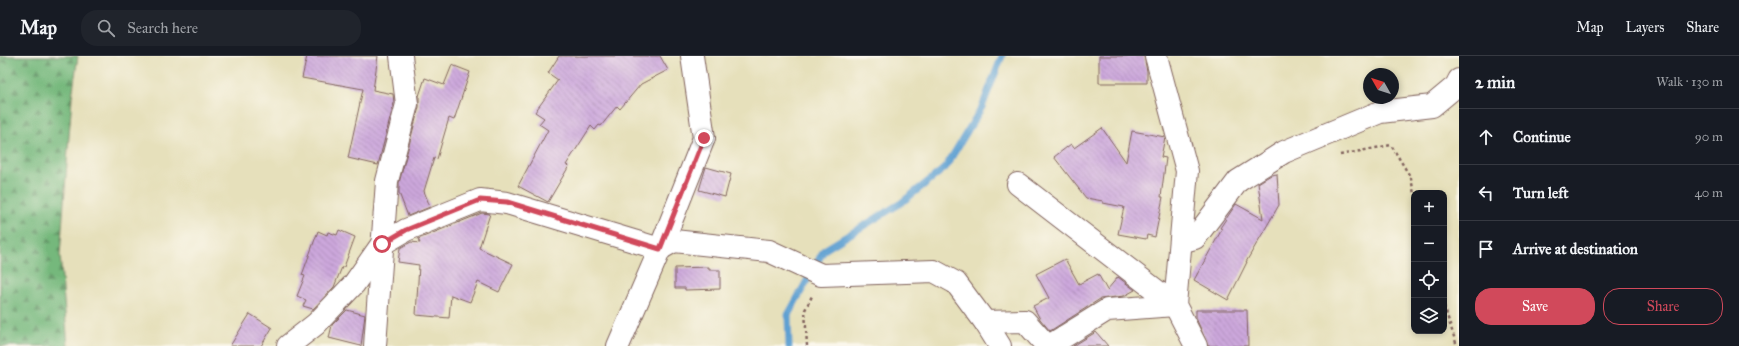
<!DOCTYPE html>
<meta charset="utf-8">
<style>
body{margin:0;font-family:"IM FELL Great Primer",serif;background:#20242c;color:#f1f3f6}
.controls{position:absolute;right:12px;bottom:12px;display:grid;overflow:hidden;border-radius:8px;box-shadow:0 2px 6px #0003}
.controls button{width:36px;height:36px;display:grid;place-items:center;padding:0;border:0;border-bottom:1px solid #363941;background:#171b24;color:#f1f3f6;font:20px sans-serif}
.compass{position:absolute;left:1363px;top:12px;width:36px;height:36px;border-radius:50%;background:#171b24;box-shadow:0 2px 6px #0003;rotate:309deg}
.stop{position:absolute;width:12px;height:12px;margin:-9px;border:3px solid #d1495b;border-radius:50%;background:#fff}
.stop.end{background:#d1495b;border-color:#fff;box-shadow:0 1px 4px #0008}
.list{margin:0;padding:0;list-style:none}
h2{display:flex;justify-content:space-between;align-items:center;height:52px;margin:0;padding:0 16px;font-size:17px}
h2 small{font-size:13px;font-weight:400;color:#9ea1a6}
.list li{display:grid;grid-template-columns:26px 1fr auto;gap:12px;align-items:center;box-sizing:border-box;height:56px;padding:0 16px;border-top:1px solid #363941}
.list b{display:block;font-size:15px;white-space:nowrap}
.list em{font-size:13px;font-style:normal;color:#9ea1a6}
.actions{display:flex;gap:8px;padding:12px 16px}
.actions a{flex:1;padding:9px 0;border:1px solid #d1495b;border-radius:16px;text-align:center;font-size:14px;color:#d1495b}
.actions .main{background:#d1495b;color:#fff}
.icon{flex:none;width:22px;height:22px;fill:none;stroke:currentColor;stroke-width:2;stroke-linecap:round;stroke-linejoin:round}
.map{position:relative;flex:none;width:1459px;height:290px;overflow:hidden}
header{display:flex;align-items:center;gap:24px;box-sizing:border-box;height:56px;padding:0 20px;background:#171b24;border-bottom:1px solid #363941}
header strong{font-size:19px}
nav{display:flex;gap:22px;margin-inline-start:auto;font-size:14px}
.search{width:280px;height:36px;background:#20242c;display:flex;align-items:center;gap:10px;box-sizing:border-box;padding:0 14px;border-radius:16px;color:#9ea1a6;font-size:15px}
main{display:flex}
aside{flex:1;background:#171b24}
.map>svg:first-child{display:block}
.forest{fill:url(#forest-firs);stroke:#606c54}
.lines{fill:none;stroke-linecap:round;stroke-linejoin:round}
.stream{stroke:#5ea0d2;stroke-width:7}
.building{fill:url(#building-back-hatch)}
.minor-casing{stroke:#81635d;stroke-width:24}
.path{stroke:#81635d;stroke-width:2.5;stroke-dasharray:3 3;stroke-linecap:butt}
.minor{stroke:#fff;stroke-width:22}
.route{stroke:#d1495b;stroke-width:5}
</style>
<header>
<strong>Map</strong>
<div class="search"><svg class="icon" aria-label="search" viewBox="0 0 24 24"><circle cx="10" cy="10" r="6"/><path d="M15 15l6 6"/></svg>Search here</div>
<nav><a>Map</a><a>Layers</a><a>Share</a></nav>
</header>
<main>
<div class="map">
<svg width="1459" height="290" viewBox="0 0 1459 290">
<defs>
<pattern id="forest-firs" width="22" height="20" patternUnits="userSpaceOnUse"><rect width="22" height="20" fill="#75b87c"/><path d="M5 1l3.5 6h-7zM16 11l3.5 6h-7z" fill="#629566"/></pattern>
<pattern id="building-back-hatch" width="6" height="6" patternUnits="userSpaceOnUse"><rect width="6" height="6" fill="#cca7dc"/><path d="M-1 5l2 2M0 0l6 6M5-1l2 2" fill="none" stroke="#a887b3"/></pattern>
</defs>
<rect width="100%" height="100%" fill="#fbf7ec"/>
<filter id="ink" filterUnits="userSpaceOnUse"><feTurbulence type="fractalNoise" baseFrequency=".025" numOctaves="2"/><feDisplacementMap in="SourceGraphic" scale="8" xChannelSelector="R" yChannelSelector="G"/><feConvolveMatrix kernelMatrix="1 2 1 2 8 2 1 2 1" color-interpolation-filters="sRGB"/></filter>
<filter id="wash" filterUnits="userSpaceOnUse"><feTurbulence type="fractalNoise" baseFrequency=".012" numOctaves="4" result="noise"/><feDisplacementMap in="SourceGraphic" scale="16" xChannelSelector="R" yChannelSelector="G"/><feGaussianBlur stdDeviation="0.9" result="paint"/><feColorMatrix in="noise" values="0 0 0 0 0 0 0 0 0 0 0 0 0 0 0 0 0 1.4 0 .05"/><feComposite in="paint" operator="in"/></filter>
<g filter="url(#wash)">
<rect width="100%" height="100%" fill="#e6e0bb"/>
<!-- forest -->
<polygon class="forest" points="0,0 78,0 72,41 60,199 68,290 0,290"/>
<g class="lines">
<!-- stream -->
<polyline class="stream" points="789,290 788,259 824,194 901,147 945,112 982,51 1002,0"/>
</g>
<g id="blocks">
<!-- building -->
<g class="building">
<polygon points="307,0 378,0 373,34 393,38 394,47 378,109 348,102 363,33 302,22"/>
<polygon points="559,0 660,0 668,14 641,28 620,53 617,50 601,70 599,69 595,74 591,70 566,109 569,110 548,146 518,130 548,74 539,68 544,62 535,56 558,24 548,17"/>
<polygon points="1099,0 1144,0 1147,15 1147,27 1099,27"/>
<polygon points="452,9 470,16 454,64 449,62 437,103 434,102 424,135 430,151 408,160 399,137 399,127 419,51 419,40 425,22 444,29"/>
<polygon points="1102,72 1126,106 1132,75 1165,81 1161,101 1166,102 1161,141 1163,141 1155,181 1147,179 1146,183 1118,178 1124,151 1103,147 1103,145 1086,142 1054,101 1071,88 1074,92"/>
<polygon points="706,111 731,118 725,141 699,134"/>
<polygon points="1277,118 1279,149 1246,206 1247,206 1228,244 1194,224 1222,173 1220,172 1236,148 1263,163 1258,127 1271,119"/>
<polygon points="482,157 490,158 479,192 513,208 499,236 478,226 470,246 451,239 449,262 416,259 419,209 398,206 400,192 411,186 420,187 418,183"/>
<polygon points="339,174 355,181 344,211 342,211 334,231 313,253 303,250 306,244 297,240 305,220 302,219 318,175 327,179 328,176 337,179"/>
<polygon points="1065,203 1079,228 1098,218 1107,234 1118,221 1135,234 1124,240 1100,243 1050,275 1040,263 1033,250 1049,242 1036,218"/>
<polygon points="709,211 709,214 720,214 720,233 685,234 685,232 675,232 675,212"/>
<polygon points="347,254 365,259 361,290 329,282 332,269"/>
<polygon points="1196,254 1247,254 1248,290 1208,290 1196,262"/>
<polygon points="250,258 272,272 261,290 230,290"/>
<polygon points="1096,276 1108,290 1073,290"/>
</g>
</g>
</g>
<g filter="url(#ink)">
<use href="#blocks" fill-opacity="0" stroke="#81635d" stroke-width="1"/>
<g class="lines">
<!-- minor casing -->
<g class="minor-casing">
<g id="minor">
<polyline points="1156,0 1187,115 1175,249 1196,290"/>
<polyline points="1018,128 1175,249 1107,254 1049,290"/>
<polyline points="1181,186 1195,182 1238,125 1284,96 1380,56 1432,50 1456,30 1459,24"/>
<polyline points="985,266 1025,265 1047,290"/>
<polyline points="288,290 316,268 354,228 382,188 406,174 480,144 507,147 660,193 674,185 769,195 821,219 934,215 956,227 985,266 1000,290"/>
<polyline points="375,290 387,125 407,48 401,0"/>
<polyline points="618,290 660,193 704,82 692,0"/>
</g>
</g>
<!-- path -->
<g class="path">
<polyline points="1340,99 1391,89 1411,122 1414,138"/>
<polyline points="1444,250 1457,290"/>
<polyline points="807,290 805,254 812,240"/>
</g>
<!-- minor -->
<use href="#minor" class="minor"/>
</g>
</g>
<g class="lines" filter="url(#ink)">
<!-- route -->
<polyline class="route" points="382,188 406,174 480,144 507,146 660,193 704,82"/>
</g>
</svg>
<div class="controls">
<button>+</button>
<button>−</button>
<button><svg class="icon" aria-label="locate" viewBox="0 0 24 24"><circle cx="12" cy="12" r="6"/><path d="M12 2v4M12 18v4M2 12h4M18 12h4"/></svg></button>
<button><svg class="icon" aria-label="layers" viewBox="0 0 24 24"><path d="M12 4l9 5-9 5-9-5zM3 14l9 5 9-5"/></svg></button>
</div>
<svg class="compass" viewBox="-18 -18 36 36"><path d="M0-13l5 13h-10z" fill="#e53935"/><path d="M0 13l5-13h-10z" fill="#9ea1a6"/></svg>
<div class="stop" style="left:382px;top:188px"></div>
<div class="stop end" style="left:704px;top:82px"></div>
</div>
<aside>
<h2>2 min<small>Walk · 130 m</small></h2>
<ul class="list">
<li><svg class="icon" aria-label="ahead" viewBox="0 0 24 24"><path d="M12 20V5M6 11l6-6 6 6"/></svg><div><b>Continue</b></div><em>90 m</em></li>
<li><svg class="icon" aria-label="left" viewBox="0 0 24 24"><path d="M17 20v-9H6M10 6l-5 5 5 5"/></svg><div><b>Turn left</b></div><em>40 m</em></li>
<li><svg class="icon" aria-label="arrive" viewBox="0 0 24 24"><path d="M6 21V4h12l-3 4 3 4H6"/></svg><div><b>Arrive at destination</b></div></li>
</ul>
<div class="actions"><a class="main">Save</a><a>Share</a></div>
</aside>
</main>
